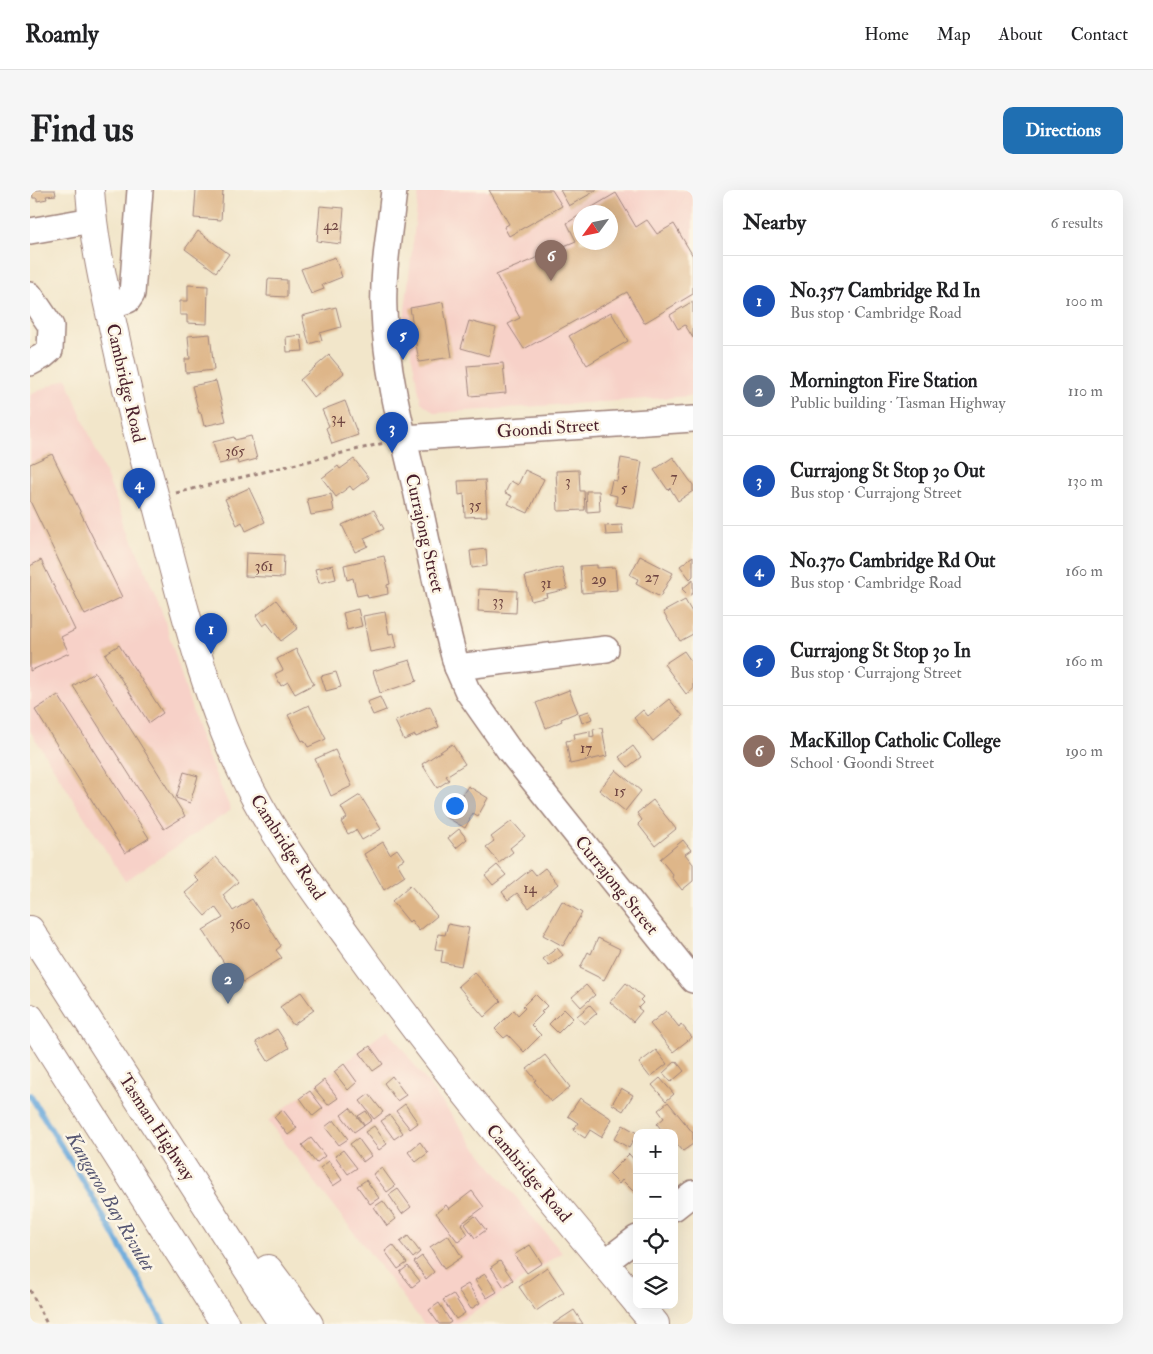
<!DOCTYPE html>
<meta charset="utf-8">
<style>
body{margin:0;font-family:"IM FELL Double Pica",serif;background:#f6f6f6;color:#202124}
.controls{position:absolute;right:15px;bottom:15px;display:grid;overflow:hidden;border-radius:10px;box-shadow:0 5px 20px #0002}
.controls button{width:45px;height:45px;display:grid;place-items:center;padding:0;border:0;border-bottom:1px solid #e0e0e0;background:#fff;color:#202124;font:25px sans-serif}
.compass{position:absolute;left:543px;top:15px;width:45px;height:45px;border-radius:50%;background:#fff;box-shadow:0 5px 20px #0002;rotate:237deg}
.you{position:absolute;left:424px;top:615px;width:18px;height:18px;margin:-12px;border:4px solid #fff;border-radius:50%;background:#1a73e8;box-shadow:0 0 0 8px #1a73e833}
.badge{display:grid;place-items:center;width:32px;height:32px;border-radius:50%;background:#1f6fb2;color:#fff;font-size:16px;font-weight:700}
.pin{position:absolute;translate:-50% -41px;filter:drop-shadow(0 1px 2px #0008)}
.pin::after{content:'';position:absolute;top:26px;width:18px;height:15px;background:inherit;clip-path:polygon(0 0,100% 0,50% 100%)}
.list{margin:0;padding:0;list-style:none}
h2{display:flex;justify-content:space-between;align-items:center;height:65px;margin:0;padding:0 20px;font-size:21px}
h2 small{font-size:16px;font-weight:400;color:#757577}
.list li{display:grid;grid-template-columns:32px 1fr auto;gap:15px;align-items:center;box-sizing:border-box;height:90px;padding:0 20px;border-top:1px solid #e0e0e0}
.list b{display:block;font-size:19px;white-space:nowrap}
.list p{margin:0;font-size:16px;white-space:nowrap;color:#757577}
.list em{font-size:16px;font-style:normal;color:#757577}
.icon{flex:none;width:28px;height:28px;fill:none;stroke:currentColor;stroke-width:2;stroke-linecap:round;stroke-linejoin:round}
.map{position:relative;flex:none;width:663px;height:1134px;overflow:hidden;border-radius:10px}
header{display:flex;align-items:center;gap:30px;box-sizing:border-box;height:70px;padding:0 25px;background:#fff;border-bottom:1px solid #e0e0e0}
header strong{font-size:24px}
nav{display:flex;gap:28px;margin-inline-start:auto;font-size:18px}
.intro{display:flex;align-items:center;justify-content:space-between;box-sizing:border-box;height:120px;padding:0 30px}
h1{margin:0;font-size:35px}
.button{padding:12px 22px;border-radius:10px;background:#1f6fb2;color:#fff;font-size:18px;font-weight:700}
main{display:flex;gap:30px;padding:0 30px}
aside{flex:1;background:#fff;border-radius:10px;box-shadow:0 5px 20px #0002}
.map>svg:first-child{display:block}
.built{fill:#f7d1c8;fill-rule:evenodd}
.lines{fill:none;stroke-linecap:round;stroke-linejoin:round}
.stream{stroke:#69a9dc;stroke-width:5.5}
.building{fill:#deb689}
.minor-casing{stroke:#9e827a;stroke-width:28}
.major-casing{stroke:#9e827a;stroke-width:30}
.highway-casing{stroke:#9e827a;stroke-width:30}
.path{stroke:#9e827a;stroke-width:3;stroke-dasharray:4 4;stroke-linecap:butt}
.minor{stroke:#fff;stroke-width:25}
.major{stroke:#fff;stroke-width:28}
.highway{stroke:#fff;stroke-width:28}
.labels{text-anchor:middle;stroke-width:5;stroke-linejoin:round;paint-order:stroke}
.number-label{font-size:15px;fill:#6f4542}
.street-label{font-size:18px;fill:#4a1f2b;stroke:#fcf5e5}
.water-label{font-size:19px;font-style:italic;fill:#565672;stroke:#fcf5e5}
</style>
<header>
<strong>Roamly</strong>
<nav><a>Home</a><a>Map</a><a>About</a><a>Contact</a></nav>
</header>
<div class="intro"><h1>Find us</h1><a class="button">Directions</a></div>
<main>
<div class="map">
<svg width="663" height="1134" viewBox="0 0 663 1134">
<rect width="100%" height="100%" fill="#fcf5e5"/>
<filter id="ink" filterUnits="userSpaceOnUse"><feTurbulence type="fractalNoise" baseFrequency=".02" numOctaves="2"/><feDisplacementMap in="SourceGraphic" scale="10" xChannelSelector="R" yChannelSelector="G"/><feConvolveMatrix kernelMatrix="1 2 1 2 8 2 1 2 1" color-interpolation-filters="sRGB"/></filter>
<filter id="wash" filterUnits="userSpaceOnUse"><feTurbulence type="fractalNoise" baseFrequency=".0096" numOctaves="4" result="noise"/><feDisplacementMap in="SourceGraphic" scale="20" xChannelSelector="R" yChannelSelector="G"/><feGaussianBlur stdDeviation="1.12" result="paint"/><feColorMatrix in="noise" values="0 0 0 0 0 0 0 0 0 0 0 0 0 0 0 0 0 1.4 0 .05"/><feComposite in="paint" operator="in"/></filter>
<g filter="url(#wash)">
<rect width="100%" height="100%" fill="#f2e6ca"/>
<!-- built -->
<g class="built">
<path d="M 389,0 L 663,0 L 663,206 L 405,223 L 391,212 L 374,129 ZM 550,22 L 580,22 L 580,52 L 550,52 Z"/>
<polygon points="36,188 131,419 173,556 201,620 95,691 0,541 0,205"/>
<polygon points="358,839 445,957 532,1063 426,1134 394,1134 238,931"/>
</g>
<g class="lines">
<!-- stream -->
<polyline class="stream" points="0,905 62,1006 134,1134"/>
</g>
<g id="blocks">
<!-- building -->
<g class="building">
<polygon points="2,0 25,0 26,5 16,6 17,9 7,11 7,8 3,8"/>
<polygon points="166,0 193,0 191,30 164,28"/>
<polygon points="459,0 522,0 532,16 479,46 474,37 479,34"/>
<polygon points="530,0 567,0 539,16"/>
<polygon points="586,3 606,37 617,30 627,44 644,34 663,66 663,104 614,133 597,102 494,159 478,134 490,128 466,85 546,51 537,33 550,25 550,52 580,52 580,22 554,22"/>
<polygon points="290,16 314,18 311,54 287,51"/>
<polygon points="168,41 199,64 186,82 155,59"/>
<polygon points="305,67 312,87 292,95 294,99 281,104 271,79"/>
<polygon points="238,89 257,90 257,107 237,106"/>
<polygon points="158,95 178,96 177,134 157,133 157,125 150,125 150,111 158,111"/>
<polygon points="663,111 663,148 655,135 648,139 640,125"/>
<polygon points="413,112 422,167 389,172 380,118"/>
<polygon points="306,117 311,137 290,143 292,150 279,154 272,126"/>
<polygon points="581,122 598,151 557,175 539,146"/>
<polygon points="439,131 466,138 459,166 431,158"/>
<polygon points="180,144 184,180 156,183 155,169 160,169 158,146"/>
<polygon points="271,145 273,161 257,162 256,147"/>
<polygon points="299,165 314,183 284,208 270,190"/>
<polygon points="473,173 476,203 440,206 437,176"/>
<polygon points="186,191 196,231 174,236 171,223 169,223 162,196"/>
<polygon points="315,211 328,245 302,254 296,238 299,236 292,220"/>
<polygon points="221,246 227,269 208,274 207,270 189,274 183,252 204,247 205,250"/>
<polygon points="22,264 92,407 55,425 0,311 0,274"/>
<polygon points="643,267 663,295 663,301 648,311 640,298 638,300 624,280"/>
<polygon points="591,268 612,272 604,318 586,315 587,306 579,304 582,290 587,291"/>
<polygon points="324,269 339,288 323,300 320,296 306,307 292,288 308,276 310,279"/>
<polygon points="495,280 514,289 498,323 478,314 482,306 475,303 481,291 488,295"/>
<polygon points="549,280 550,301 554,301 555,320 528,321 526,281"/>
<polygon points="455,290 457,326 435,327 434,304 429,305 428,291"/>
<polygon points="219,298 235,332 216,341 212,332 207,335 195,309"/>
<polygon points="556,301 569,301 570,321 557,322"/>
<polygon points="301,304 304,321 281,325 277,309"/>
<polygon points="344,320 354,339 334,348 338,356 325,362 312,335"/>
<polygon points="592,335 593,344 576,345 575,336"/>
<polygon points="456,359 457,376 442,378 440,361"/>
<polygon points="216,363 254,365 253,388 215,386"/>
<polygon points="354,366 360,394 357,395 358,404 338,408 337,404 327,406 323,388 317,390 314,375"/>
<polygon points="610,366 643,383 630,407 606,394 608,389 600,385"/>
<polygon points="663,366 663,386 660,389 650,376"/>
<polygon points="11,370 45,440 31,447 39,463 0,481 0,376"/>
<polygon points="303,375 306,389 289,393 285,379"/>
<polygon points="567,375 567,378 585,377 587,400 552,403 550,376"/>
<polygon points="532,377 537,399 516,404 517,407 501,411 495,386"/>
<polygon points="663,390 663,403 659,406 652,399"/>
<polygon points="449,399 487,401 486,423 448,421"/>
<polygon points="246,410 268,438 251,451 237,433 233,436 226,426"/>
<polygon points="655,410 663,424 663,444 650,451 633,422"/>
<polygon points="328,419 332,436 317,440 313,423"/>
<polygon points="355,422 359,444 364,443 367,457 340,462 333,426"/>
<polygon points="89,455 133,523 119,533 75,464"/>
<polygon points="266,459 284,494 265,504 258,492 251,496 245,484 253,480 247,469"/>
<polygon points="654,461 663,474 663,499 656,504 634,474"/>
<polygon points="380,470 387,491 350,503 343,481"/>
<polygon points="65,482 155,626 134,639 43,496"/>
<polygon points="306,482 311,497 296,501 291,486"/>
<polygon points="539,500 548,522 531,529 532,531 516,538 506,513"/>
<polygon points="28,505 119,648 95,663 5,520"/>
<polygon points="350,507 356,520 343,525 337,512"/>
<polygon points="639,509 653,526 623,551 604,528 613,520 618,526"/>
<polygon points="279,515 296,549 278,557 274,550 272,551 258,525"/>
<polygon points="400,516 409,537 386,547 385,545 374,550 365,531"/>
<polygon points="559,521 562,529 552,533 549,524"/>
<polygon points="572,538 577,566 540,574 536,551 545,549 544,544 560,541 560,547 564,546 563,539"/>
<polygon points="422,554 435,574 416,586 419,590 407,598 392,574"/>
<polygon points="603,556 611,567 598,577 589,567"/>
<polygon points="305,560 322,596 301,606 285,569"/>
<polygon points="586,580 611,601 595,621 569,600"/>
<polygon points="154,582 168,586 160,613 146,608"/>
<polygon points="438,596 458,608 448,626 443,623 435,638 416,627 426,609 429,611"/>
<polygon points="330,605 351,639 332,650 326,640 318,644 311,632 317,628 311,617"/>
<polygon points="623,610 646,639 625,656 608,634 612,630 607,623"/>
<polygon points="482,631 495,646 480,658 483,662 469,673 456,657 464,651 461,647"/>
<polygon points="429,639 437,649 426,658 418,648"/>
<polygon points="653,650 661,660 655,664 663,674 663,691 652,700 642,687 643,685 630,669"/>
<polygon points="353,652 360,664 367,659 374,669 367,673 375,686 354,700 334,664"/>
<polygon points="186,667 208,692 193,705 203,721 222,709 251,756 246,760 252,768 213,792 208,784 203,787 173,740 193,728 185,717 175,726 155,703 169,691 164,686"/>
<polygon points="467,675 476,685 463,695 455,685"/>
<polygon points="515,678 528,694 499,718 487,703 478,710 472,702 501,679 506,685"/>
<polygon points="380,695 407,726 389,741 381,730 379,732 362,711"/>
<polygon points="532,711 552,723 533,756 513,745"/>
<polygon points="418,734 439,738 431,776 411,772 413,760 405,759 408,744 415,745"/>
<polygon points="568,748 590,759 574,790 550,778 558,762 561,764"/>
<polygon points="527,758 533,765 519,776 513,769"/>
<polygon points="444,782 471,811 454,827 428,796"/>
<polygon points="596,793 613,807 610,810 613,813 608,818 612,821 603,832 580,812"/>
<polygon points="556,795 565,805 551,817 542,807"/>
<polygon points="271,802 284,820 263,835 250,817"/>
<polygon points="505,804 517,816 511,822 513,823 501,835 511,845 494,862 478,845 474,848 465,839 484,820 488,825 495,818 493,816"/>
<polygon points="560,815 567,823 554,834 547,826"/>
<polygon points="534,819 543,828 528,843 519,834"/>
<polygon points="636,821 649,837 651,834 662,847 643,862 620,834"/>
<polygon points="247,839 259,858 238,871 226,852"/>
<polygon points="340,856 353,874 343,881 330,863"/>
<polygon points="626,860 637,874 620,887 609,873"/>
<polygon points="515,865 540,897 521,912 504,891 506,890 497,879"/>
<polygon points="646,871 654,881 641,892 633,883"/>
<polygon points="314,874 327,892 318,900 304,882"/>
<polygon points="362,886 376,905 367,911 354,893"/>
<polygon points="630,888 644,904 636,911 622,895"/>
<polygon points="294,890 308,908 298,915 284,898"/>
<polygon points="591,898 603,905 593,921 582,914"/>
<polygon points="280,901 293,918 283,926 270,908"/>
<polygon points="339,904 353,922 344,929 330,911"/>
<polygon points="550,908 582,929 571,947 560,940 555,948 543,940 548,933 538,926"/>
<polygon points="638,912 663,943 663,954 653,961 647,954 644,957 644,943 634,943 627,934 634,928 628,920"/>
<polygon points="375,914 388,933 380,939 366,921"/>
<polygon points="320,918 334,935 324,942 311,925"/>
<polygon points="253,920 267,938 258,945 244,927"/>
<polygon points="336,921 342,930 335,935 328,926"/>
<polygon points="360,925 373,943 364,949 351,931"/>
<polygon points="304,930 318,949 309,955 295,937"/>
<polygon points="593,935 607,943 599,958 584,949"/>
<polygon points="344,936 357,954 349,960 335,942"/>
<polygon points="281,948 295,966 286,973 272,955"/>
<polygon points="328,948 341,966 333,972 320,954"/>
<polygon points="390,952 398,963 386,972 378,962"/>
<polygon points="313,960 327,978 318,984 305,966"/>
<polygon points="599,964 607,973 607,1005 592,990 589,994 579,984"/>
<polygon points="299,971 312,990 303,996 290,978"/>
<polygon points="352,978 365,996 357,1002 343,984"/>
<polygon points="336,990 349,1008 340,1014 327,996"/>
<polygon points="368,999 381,1017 372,1024 359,1005"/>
<polygon points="442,1001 454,1017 431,1034 438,1044 428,1052 406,1023 416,1015 419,1019"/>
<polygon points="353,1011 366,1029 357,1036 344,1017"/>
<polygon points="445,1026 456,1040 445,1048 435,1034"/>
<polygon points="418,1045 432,1067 414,1079 400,1057"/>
<polygon points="378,1046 390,1062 383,1068 370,1052"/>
<polygon points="363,1055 377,1073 368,1079 355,1061"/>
<polygon points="500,1055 512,1073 497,1083 484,1065"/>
<polygon points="392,1066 404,1082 396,1089 384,1072"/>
<polygon points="470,1071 483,1090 474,1097 461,1077"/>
<polygon points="378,1076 390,1091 382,1097 370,1082"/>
<polygon points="517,1077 534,1102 506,1121 489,1097"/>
<polygon points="455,1084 467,1102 457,1108 445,1090"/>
<polygon points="438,1094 450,1113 441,1119 428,1100"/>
<polygon points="423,1104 435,1123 426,1129 413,1110"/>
<polygon points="409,1113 421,1132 418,1134 409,1134 399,1120"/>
<polygon points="544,1120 553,1134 523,1134"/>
</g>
</g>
</g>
<g filter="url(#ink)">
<use href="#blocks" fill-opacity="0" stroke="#9e827a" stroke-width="1"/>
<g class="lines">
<!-- minor casing -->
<g class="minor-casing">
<g id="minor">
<path d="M 364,0 C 360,40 352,81 354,121 C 356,181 372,241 386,300 C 399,359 410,419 427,477 L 437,500 L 479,560 L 663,790"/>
<polyline points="0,41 62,30"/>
<polyline points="0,105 21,136 20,160 13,166 0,173"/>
<polyline points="78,116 98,110 102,104 110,0"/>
<polyline points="374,248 663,229"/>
<polyline points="427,477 576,459"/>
<polyline points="644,1018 663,1003"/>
<polyline points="574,1073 607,1048"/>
</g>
</g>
<!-- major casing -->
<g class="major-casing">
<g id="major">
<path d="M 60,0 C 63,45 72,88 82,132 C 93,183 105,235 119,286 C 148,391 170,502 221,600 C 249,654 287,704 323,754 C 411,878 509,995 607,1112"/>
<polyline points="609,1115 625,1134"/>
</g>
</g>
<!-- highway casing -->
<g class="highway-casing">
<g id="highway">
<polyline points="0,740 253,1134"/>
<polyline points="0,828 195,1134"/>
<polyline points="238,1079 279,1134"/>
</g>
</g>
<!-- path -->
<g class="path">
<polyline points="146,303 354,253"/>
<polyline points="0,1100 17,1134"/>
</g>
<!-- minor -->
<use href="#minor" class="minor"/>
<!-- major -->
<use href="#major" class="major"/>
<!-- highway -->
<use href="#highway" class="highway"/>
</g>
</g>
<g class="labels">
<!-- number labels -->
<g class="number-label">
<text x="301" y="40">42</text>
<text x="308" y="233">34</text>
<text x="205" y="266">365</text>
<text x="644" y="292">7</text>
<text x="538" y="296">3</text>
<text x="594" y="303">5</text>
<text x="445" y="320">35</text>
<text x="234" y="381">361</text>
<text x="622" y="392">27</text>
<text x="569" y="394">29</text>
<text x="516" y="398">31</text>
<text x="468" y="416">33</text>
<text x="556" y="563">17</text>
<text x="590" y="606">15</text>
<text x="500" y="703">14</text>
<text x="210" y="739">360</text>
</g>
<!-- street labels -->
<g class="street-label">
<text transform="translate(96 193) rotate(77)" y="6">Cambridge Road</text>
<text transform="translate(518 238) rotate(-4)" y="6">Goondi Street</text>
<text transform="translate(395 343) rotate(77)" y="6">Currajong Street</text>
<text transform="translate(258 657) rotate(57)" y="6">Cambridge Road</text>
<text transform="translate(587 695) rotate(51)" y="6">Currajong Street</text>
<text transform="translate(127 937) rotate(57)" y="6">Tasman Highway</text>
<text transform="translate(499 983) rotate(50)" y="6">Cambridge Road</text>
</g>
<!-- water labels -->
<g class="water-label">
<text transform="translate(81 1011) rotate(60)" y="7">Kangaroo Bay Rivulet</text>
</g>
</g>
</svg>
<div class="controls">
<button>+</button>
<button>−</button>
<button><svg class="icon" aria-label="locate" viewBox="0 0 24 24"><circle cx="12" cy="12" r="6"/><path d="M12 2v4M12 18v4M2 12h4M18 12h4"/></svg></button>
<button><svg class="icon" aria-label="layers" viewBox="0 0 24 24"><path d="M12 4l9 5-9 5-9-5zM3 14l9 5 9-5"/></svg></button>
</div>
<svg class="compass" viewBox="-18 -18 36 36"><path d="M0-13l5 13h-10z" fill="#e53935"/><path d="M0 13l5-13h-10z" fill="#757577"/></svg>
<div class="you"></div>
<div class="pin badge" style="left:181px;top:464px;background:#1a4fb4">1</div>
<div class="pin badge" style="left:198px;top:814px;background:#5c6f8a">2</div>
<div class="pin badge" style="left:362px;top:263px;background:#1a4fb4">3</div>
<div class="pin badge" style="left:109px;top:319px;background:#1a4fb4">4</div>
<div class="pin badge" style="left:373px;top:170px;background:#1a4fb4">5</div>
<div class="pin badge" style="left:521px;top:91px;background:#8d6e63">6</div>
</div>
<aside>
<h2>Nearby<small>6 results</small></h2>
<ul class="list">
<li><span class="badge" style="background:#1a4fb4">1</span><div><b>No.357 Cambridge Rd In</b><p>Bus stop · Cambridge Road</p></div><em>100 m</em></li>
<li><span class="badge" style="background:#5c6f8a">2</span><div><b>Mornington Fire Station</b><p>Public building · Tasman Highway</p></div><em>110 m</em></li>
<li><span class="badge" style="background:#1a4fb4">3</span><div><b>Currajong St Stop 30 Out</b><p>Bus stop · Currajong Street</p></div><em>130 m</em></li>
<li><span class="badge" style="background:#1a4fb4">4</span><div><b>No.370 Cambridge Rd Out</b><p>Bus stop · Cambridge Road</p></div><em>160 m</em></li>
<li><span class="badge" style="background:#1a4fb4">5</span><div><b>Currajong St Stop 30 In</b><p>Bus stop · Currajong Street</p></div><em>160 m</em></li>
<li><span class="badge" style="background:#8d6e63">6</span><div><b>MacKillop Catholic College</b><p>School · Goondi Street</p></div><em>190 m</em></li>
</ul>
</aside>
</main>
